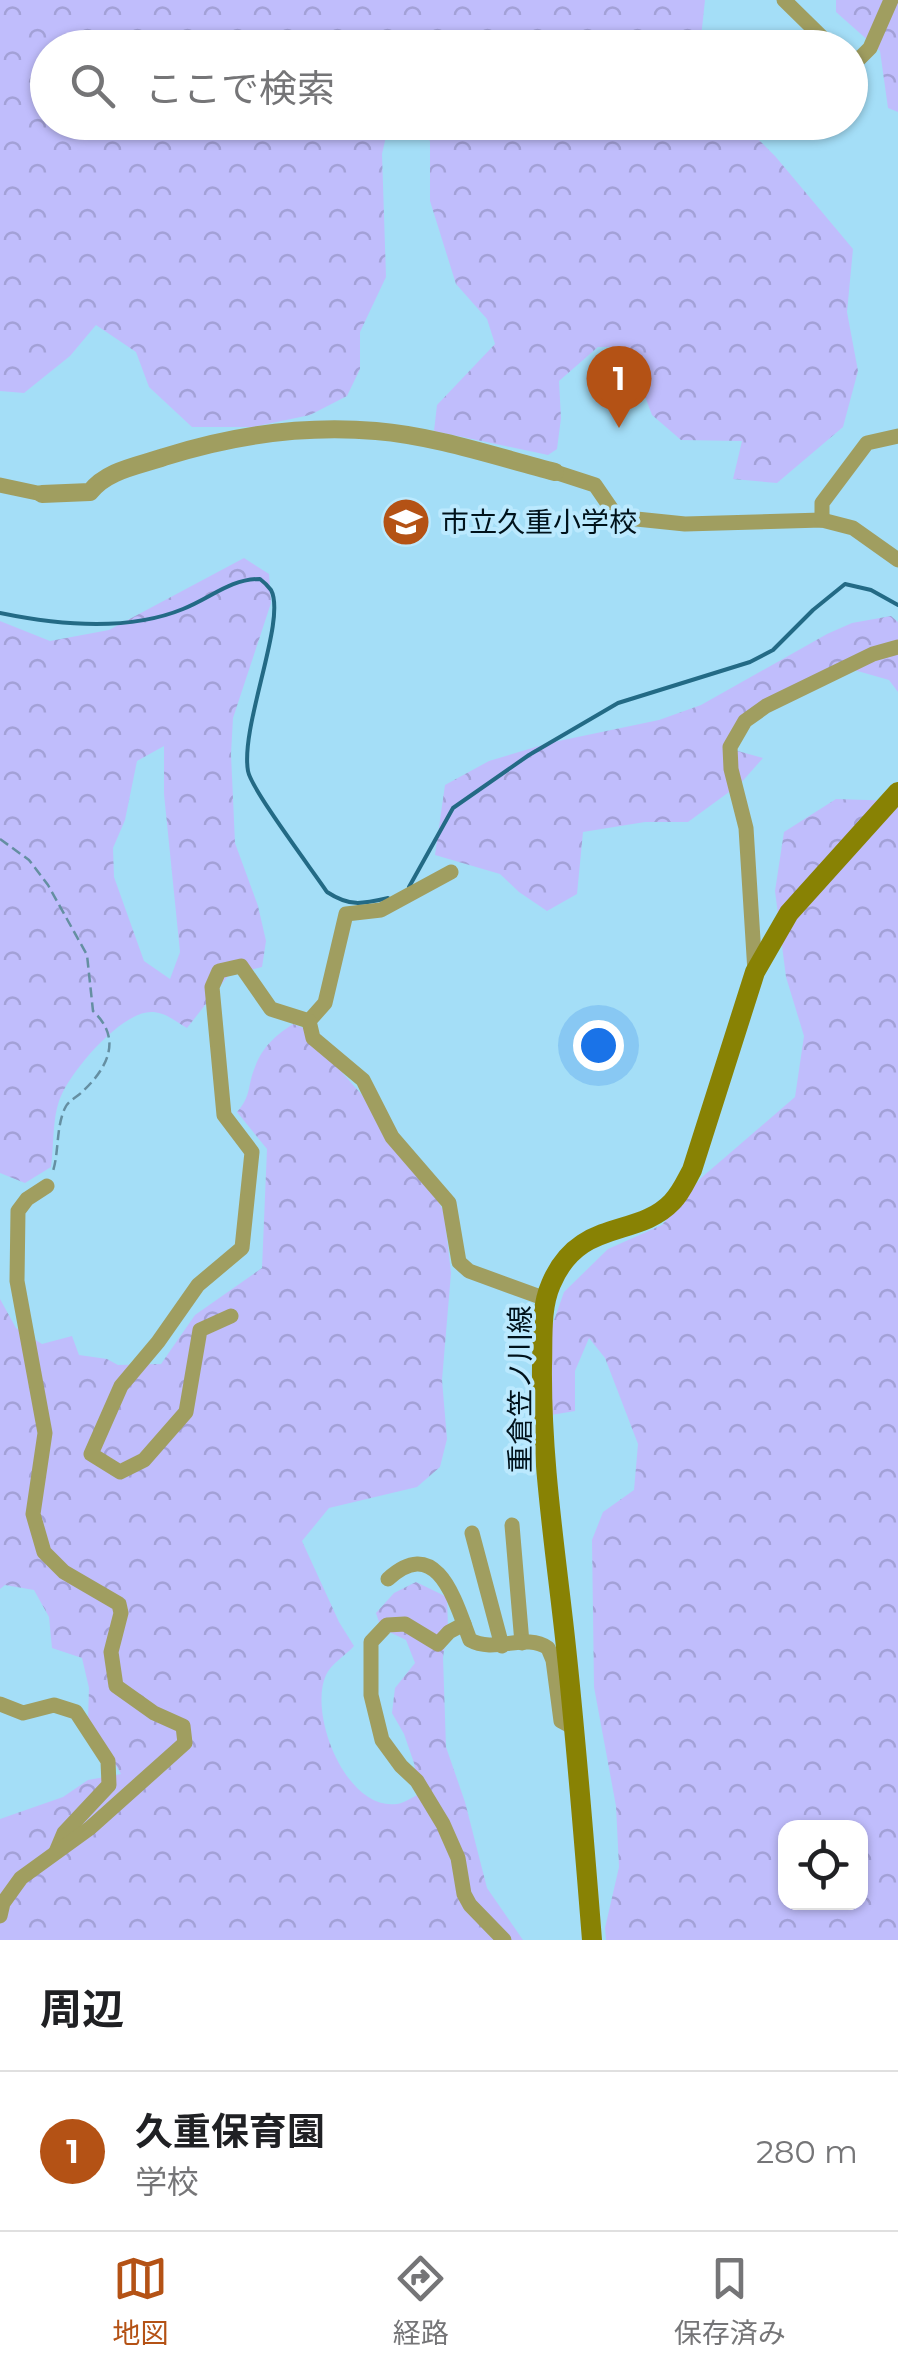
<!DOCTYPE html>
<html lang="ja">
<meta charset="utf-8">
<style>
body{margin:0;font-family:Montserrat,"Noto Sans JP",sans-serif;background:#f2f2f2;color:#202124}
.controls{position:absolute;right:30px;bottom:30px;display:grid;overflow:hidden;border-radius:20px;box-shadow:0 2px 8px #0004}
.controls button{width:90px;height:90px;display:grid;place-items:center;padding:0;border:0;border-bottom:2px solid #e0e0e0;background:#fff;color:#202124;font:50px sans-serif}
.you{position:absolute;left:598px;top:1045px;width:35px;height:35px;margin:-25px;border:8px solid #fff;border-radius:50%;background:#1a73e8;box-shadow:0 0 0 15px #1a73e833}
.badge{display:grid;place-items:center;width:65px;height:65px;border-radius:50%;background:#b45215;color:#fff;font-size:32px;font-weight:700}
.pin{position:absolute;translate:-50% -82px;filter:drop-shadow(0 2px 5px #0008)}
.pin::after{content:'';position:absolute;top:52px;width:35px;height:30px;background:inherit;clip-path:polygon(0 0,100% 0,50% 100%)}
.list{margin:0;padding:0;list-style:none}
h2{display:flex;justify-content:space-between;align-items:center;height:130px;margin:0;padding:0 40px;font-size:42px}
h2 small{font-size:32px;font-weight:400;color:#757577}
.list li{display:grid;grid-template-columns:65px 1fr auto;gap:30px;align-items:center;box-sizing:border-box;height:160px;padding:0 40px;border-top:2px solid #e0e0e0}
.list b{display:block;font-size:38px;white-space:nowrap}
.list p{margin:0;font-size:32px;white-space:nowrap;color:#757577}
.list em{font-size:32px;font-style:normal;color:#757577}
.icon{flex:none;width:55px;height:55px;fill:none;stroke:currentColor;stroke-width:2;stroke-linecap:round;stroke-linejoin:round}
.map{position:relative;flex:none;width:898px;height:1940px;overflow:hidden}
.search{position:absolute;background:#fff;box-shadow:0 2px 8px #0004;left:30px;right:30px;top:30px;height:110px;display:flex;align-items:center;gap:25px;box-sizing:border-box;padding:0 35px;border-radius:55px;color:#757577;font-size:38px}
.sheet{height:290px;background:#fff}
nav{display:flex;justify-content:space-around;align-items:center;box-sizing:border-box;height:140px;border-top:2px solid #e0e0e0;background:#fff;font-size:28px;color:#757577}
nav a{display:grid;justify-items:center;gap:5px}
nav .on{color:#b45215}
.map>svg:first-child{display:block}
.forest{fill:url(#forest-crowns);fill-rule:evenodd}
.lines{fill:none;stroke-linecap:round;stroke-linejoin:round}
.stream{stroke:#236a85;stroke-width:4}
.path{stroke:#658fa2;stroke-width:2.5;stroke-dasharray:10 5;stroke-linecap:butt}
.minor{stroke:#a09e60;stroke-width:15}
.tertiary{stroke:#a09e60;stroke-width:18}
.secondary{stroke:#888204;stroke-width:20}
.labels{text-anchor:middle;stroke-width:8;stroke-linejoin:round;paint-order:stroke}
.poi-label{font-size:28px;fill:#00121b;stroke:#bbe9fe;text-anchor:start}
.street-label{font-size:28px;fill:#00121b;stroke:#bbe9fe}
</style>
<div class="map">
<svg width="898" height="1940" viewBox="0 0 898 1940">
<defs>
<pattern id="forest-crowns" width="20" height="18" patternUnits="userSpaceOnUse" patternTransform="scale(2.5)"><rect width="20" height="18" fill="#c0bdfc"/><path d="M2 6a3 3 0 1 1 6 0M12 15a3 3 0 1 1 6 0" fill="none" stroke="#a3a1d7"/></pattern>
</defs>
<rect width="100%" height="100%" fill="#a4def7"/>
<!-- forest -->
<g class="forest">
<polygon points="0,0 705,0 700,47 48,48 48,122 389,123 382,154 386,277 360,332 360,369 347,396 310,415 253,427 192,427 149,387 136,352 96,325 70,356 24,393 0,391"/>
<polygon points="836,0 898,0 898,112 888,108 880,51 836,12"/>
<polygon points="415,123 742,123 775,156 853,249 847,312 858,371 843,427 777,483 733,479 742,441 681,440 652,415 626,347 598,347 559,381 561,418 557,449 548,455 434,431 437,405 495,344 487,319 456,284 430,201 430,141"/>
<path d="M 244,558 L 269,574 L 271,603 L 233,718 L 231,754 L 235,843 L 258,906 L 266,941 L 262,967 L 228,976 L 187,1028 C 175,1021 165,1012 151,1012 C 121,1012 72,1070 61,1096 C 52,1116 54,1146 51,1167 L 25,1183 L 0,1173 L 0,621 L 50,641 L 109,630 ZM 164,746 L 164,794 L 180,952 L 170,979 L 144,961 L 114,877 L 113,848 L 125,820 L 137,761 Z"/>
<polygon points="891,616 898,622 898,692 889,680 854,670 768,702 727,748 763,758 740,784 688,822 645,822 583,832 577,894 547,911 519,892 500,874 435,855 445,785 489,761 549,743 659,720 701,705 827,634 852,623"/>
<path d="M 836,799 L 898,801 L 898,1940 L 606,1940 L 605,1928 L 619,1867 L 616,1806 L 594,1687 L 592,1540 L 603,1512 L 634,1490 L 638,1444 L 605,1358 L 589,1338 L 575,1371 L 575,1411 L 551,1415 L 544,1349 L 564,1292 L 608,1249 L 662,1225 L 701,1178 L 795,1097 L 804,1036 L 786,977 L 775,891 L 784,832 ZM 786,1828 L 860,1828 L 860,1902 L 786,1902 Z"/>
<path d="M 293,1024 L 321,1035 L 339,1069 L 377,1112 L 430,1186 L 444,1212 L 451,1273 L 442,1380 L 447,1439 L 440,1467 L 417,1487 L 329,1508 L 302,1541 L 339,1622 L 354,1646 C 346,1655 331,1664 326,1675 C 308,1714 346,1811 397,1804 C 404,1803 413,1797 419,1794 L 414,1763 L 404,1734 L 392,1713 L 395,1688 L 415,1663 L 406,1640 L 381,1628 L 376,1613 L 394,1593 L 416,1582 L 447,1597 L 448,1627 L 443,1657 L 446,1747 L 465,1802 L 487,1888 L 523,1940 L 0,1940 L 0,1819 L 63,1797 L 88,1780 L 121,1774 L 88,1719 L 89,1688 L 82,1658 L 52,1648 L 49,1617 L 34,1590 L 5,1585 L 0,1589 L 0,1299 L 16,1328 L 42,1344 L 72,1336 L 79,1355 L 107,1359 L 118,1365 L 161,1364 L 195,1315 L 262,1268 L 267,1149 L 237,1112 C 252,1095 247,1086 255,1067 C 263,1046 275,1036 293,1024 Z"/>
</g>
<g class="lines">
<!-- stream -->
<g class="stream">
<path d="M 0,613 C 58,625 127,632 183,609 C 211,598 230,579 260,579 C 264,582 268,586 271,590 C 287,619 240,726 248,771 C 251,789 313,871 327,892 C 350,907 362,904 388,898"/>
<polyline points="409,887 453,808 529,755 618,703 750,662 773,650 813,610 845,584 871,590 898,605"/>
</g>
<!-- path -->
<path class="path" d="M 0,839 L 29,860 L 48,885 L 87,955 L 93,1011 C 122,1038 109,1067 82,1092 C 77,1097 68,1101 65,1108 C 56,1127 59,1152 53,1171"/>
<!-- minor -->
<g class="minor">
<polyline points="784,0 833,48"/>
<polyline points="850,57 859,59 870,48 891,0"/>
<polyline points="555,472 595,485 617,517 685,524 822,520 853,528 898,560"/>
<polyline points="0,485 42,494"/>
<polyline points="822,520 822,503 867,443 898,436"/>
<polyline points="451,872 381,910 346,914 325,1003 309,1021 313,1038 363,1080 392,1137 449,1203 459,1262 469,1271 546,1299"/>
<polyline points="755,972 746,828 731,769 730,747 745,721 766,706 873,654 898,647"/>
<polyline points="231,1316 200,1330 186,1412 144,1460 120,1472 91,1454 121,1386 158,1342 198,1285 242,1248 252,1152 224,1115 212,987 219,971 241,966 271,1009 309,1021"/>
<polyline points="512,1525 522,1643"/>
<polyline points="472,1533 502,1646"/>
<path d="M 388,1579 C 438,1533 456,1604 470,1640 C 495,1654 526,1632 548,1648 L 553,1660 L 561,1721 L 574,1728"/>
<polyline points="464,1624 449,1632 438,1644 405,1624 387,1625 371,1642 371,1695 382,1740 401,1766 417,1781 443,1824 458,1858 464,1894 470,1905 504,1940"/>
<polyline points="0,1704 23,1713 54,1705 76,1712 108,1761 109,1785 64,1833 56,1852"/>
<polyline points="0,1916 3,1903 21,1878 90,1828 185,1743 183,1726 154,1713 116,1686 111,1652 121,1613 119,1604 64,1572 44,1552 33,1514 45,1433 17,1281 18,1211 27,1199 47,1186"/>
</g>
<!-- tertiary -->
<path class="tertiary" d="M 42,494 L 90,492 C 107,470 138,466 164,457 C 233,435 304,425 376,431 C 436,436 497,457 555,472"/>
<!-- secondary -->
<path class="secondary" d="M 592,1940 C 584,1839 576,1738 565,1638 C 555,1547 541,1458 542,1366 C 543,1340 540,1309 551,1284 C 579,1217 637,1239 672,1202 C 681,1193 686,1181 692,1170 L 755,972 L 789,913 L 898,792"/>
</g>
<!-- icons -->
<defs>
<g id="school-disc" transform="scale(2.5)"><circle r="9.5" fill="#b45215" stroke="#bbe9fe"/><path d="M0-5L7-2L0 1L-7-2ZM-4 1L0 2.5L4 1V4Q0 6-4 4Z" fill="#fff"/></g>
</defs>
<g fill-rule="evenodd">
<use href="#school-disc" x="406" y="522"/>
</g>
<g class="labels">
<!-- poi labels -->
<g class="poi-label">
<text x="441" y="532">市立久重小学校</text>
</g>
<!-- street labels -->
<g class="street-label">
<text transform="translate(520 1389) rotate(-90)" y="10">重倉笠ノ川線</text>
</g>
</g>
</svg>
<div class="controls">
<button><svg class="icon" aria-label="locate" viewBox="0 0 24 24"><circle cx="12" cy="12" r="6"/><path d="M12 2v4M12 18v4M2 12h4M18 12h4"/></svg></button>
</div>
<div class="you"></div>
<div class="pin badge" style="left:619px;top:428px">1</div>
<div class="search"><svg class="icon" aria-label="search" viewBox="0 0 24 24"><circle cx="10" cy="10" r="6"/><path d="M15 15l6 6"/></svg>ここで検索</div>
</div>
<section class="sheet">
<h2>周辺<small></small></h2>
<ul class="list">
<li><span class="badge">1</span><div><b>久重保育園</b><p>学校</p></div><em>280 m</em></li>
</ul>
</section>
<nav>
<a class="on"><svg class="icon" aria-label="map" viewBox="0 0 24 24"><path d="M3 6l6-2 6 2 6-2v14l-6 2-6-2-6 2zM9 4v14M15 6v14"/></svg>地図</a>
<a><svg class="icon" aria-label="directions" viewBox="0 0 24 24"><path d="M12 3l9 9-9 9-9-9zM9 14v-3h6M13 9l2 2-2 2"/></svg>経路</a>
<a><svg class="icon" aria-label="saved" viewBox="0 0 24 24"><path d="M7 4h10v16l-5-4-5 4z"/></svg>保存済み</a>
</nav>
